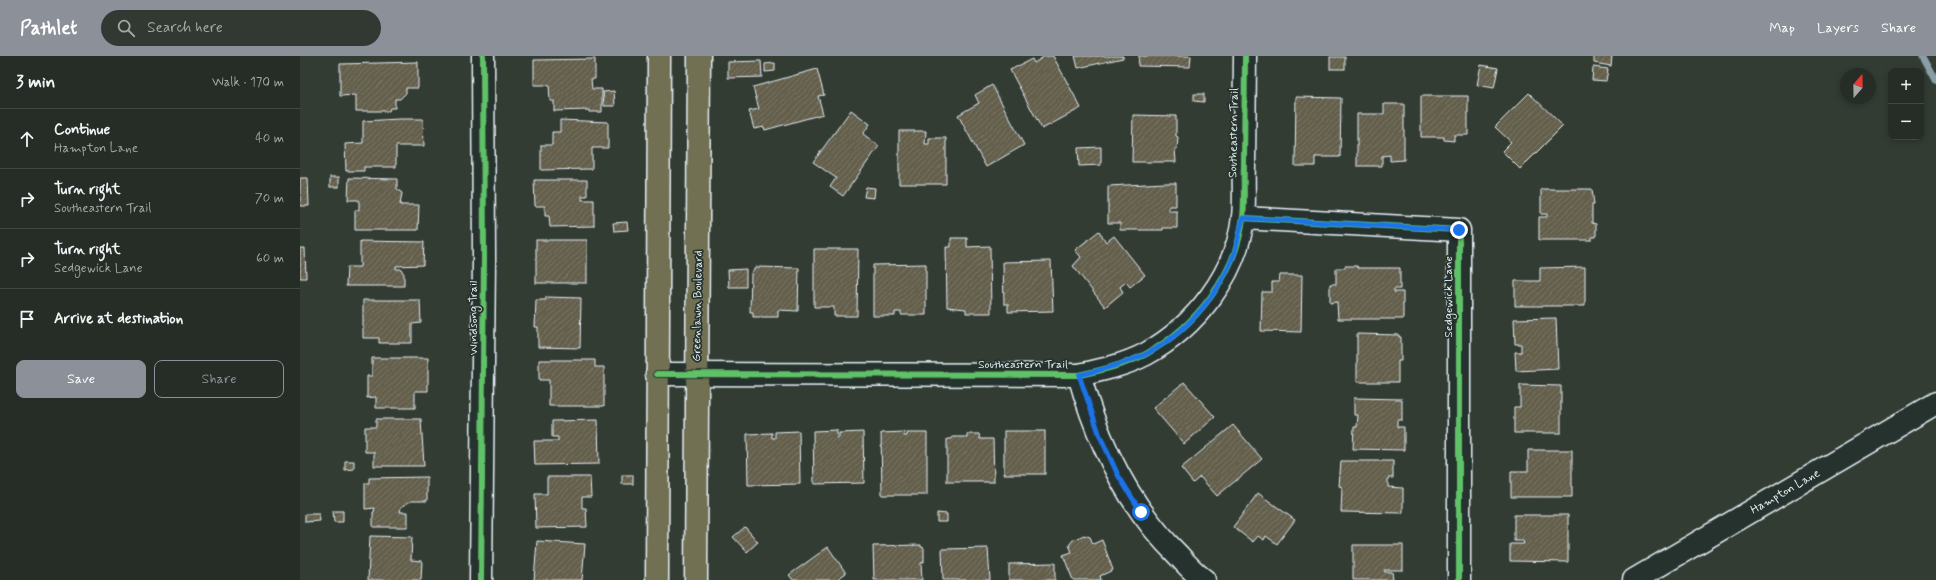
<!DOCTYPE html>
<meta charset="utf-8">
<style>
body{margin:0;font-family:Mynerve,sans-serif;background:#323932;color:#f1f3f6}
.controls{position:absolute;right:12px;top:12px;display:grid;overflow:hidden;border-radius:8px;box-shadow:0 2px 6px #0003}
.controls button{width:36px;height:36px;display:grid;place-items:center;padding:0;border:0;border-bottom:1px solid #424943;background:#262d26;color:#f1f3f6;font:20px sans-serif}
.compass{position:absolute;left:1540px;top:12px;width:36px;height:36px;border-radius:50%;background:#262d26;box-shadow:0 2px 6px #0003;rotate:20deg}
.stop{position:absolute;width:12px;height:12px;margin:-9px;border:3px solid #1a73e8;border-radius:50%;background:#fff}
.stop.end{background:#1a73e8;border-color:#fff;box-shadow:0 1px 4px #0008}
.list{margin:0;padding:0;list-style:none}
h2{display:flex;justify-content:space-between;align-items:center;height:52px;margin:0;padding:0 16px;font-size:17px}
h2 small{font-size:13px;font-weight:400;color:#a4a8a7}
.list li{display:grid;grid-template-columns:26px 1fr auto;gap:12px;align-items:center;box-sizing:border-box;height:60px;padding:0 16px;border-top:1px solid #424943}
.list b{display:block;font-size:15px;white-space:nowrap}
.list p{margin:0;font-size:13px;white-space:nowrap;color:#a4a8a7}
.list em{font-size:13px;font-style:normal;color:#a4a8a7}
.actions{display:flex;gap:8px;padding:12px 16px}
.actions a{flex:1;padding:9px 0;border:1px solid #8c9099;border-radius:8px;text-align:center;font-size:14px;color:#8c9099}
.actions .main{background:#8c9099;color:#fff}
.icon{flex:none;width:22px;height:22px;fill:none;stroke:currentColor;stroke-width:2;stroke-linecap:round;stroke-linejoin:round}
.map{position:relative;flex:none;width:1636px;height:524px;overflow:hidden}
header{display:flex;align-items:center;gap:24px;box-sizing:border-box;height:56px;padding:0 20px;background:#8c9099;color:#fff}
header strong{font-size:19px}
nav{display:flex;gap:22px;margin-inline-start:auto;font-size:14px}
.search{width:280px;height:36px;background:#323932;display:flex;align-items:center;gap:10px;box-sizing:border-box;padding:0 14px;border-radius:22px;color:#a4a8a7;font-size:15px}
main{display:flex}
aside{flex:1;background:#262d26}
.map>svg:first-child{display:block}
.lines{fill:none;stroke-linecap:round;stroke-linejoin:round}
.stream{stroke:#899fa7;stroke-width:7}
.building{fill:url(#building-hatch);stroke:#e8f1f8}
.minor-casing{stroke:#e8f1f8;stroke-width:25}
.major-casing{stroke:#e8f1f8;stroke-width:25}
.minor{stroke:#26332d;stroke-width:22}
.major{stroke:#716f52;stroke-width:22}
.cycleway-casing{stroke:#26332d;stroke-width:8}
.cycleway{stroke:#61c268;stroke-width:6}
.route{stroke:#1a73e8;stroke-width:5}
.labels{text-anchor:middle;stroke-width:3.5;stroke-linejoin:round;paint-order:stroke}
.street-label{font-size:12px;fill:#e8f1f8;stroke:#26332d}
</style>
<header>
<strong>Pathlet</strong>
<div class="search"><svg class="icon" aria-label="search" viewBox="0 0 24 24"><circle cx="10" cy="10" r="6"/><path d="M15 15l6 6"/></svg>Search here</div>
<nav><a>Map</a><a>Layers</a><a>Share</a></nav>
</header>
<main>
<aside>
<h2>3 min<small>Walk · 170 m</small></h2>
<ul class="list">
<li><svg class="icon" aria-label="ahead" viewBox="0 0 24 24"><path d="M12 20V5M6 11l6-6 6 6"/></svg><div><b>Continue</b><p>Hampton Lane</p></div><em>40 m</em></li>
<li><svg class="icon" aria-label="right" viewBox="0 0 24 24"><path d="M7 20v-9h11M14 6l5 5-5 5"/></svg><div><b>Turn right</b><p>Southeastern Trail</p></div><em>70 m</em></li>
<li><svg class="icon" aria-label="right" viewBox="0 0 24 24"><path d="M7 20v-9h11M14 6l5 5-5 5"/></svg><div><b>Turn right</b><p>Sedgewick Lane</p></div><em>60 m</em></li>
<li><svg class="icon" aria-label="arrive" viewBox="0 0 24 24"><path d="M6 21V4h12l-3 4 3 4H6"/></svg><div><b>Arrive at destination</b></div></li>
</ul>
<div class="actions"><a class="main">Save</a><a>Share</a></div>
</aside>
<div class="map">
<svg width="1636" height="524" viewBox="0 0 1636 524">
<defs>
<pattern id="building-hatch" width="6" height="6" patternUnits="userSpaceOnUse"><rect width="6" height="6" fill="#645e4c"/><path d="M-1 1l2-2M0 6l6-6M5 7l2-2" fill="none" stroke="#7a7667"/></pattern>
</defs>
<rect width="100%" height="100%" fill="#323c33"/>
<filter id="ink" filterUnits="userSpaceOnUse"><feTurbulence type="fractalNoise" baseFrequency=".025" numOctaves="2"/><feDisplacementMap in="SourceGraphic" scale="8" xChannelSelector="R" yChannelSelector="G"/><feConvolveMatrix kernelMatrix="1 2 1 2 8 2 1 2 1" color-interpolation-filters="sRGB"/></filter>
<g filter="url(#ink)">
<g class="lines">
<!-- stream -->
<polyline class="stream" points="1623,0 1636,24"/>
</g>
<!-- building -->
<g class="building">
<polygon points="745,0 753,0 781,52 742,73 710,14 732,3 734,7"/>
<polygon points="775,0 823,0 823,2 778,12"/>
<polygon points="839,0 891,0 890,11 838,10"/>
<polygon points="1294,0 1312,0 1311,10 1294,7"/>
<rect x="1030" y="1" width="15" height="12"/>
<polygon points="295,3 295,23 291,23 292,33 302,33 302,56 289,56 289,54 254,55 254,45 250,45 249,29 234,29 234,4"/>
<polygon points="461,5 462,21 428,22 428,6"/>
<polygon points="118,6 118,32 106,32 106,37 100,43 95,43 95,52 90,52 89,55 56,55 56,39 40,40 40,8"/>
<polygon points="475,7 475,15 465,16 465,8"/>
<polygon points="1181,9 1198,12 1194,32 1177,29"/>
<polygon points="1293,11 1308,13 1306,25 1292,24"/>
<polygon points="517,13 524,39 518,40 523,58 465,74 464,71 454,73 449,55 459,53 453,31"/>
<polygon points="692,29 724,89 686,111 658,59 679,47 675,39"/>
<polygon points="314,35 315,50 304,50 303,36"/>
<polygon points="1229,37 1263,70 1220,113 1202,95 1211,86 1195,71"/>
<polygon points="894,38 904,38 904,46 894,45"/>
<polygon points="1121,40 1168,40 1168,79 1154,79 1154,85 1144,84 1144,81 1121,81"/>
<polygon points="996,41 1041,42 1040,101 1015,101 1015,110 995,110"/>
<polygon points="1084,48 1104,48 1104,104 1090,105 1090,99 1082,100 1082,110 1057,110 1057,58 1084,58"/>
<polygon points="551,54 570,68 563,78 579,90 543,140 530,131 536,122 513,106"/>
<polygon points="833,59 876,60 876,80 878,81 877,93 875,93 876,106 832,106"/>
<polygon points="99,63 123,63 124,90 96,90 96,111 64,111 64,115 46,115 45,88 63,87 63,65"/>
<polygon points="260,64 308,66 308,92 292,92 292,113 241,114 241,89 252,89 252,76 260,76"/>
<polygon points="599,75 626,75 625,88 629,88 629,82 646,82 646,128 599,128"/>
<polygon points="801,91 801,109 779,110 778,92"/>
<rect x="30" y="121" width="9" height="10"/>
<polygon points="0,122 8,122 9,150 0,150"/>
<polygon points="49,122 97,123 97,133 102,137 100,149 119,149 118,174 55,174 55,154 59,154 59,144 48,144"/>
<polygon points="234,124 287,124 287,140 282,140 282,144 294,144 294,170 250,171 249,160 245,160 245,150 235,150"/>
<polygon points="865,127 876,127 876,150 869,150 869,155 877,155 877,172 863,172 863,174 820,174 820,167 808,167 808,130"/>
<polygon points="566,131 575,132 574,142 564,141"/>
<polygon points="1241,133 1292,133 1294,149 1292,149 1292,167 1296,168 1296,181 1292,181 1292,184 1239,184 1239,161 1247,161 1247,158 1241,158"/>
<polygon points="327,166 328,174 314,175 313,167"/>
<polygon points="799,175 806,186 814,180 845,219 830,231 826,226 820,231 823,236 805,251 773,210 781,201 775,194"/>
<polygon points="651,182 667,182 667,191 690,190 691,257 666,257 666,253 647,251 646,191 651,191"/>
<rect x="236" y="184" width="51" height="43"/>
<polygon points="60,185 124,186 123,209 96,210 96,213 101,213 104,218 104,230 46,230 47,211 60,211"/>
<polygon points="0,192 5,192 6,222 0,222"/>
<polygon points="514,193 558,193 557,260 534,260 534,251 514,251"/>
<polygon points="751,205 753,255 708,256 708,248 704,248 703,206"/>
<polygon points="626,208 626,259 601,259 601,256 595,256 595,260 573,260 573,209"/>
<polygon points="1045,210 1057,210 1058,212 1100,212 1100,233 1094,233 1094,236 1103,236 1103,263 1038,263 1037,246 1030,247 1030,228 1036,228 1036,212 1045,212"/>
<polygon points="456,211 499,212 498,255 478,254 478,261 453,261 453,256 450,256 451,217"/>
<polygon points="1285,211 1285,250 1215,250 1215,225 1240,225 1240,212"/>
<polygon points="446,213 446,231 429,231 428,214"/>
<polygon points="980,219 1002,219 1001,276 961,275 962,236 972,236 972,226 979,226"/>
<polygon points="246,241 281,242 280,292 238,291 238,271 235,271 236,244 246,244"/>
<polygon points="63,244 120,244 121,267 112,268 112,287 79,287 79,282 63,282"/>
<polygon points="1256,262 1258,313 1216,315 1215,296 1221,296 1221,288 1215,288 1214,263"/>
<polygon points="1057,278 1099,279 1099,281 1101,281 1101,305 1098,305 1098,326 1057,326"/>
<polygon points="72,302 128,302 128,335 115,335 115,352 76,352 76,341 67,342 67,320 72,320"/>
<polygon points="239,304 295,304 295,311 304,311 304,350 249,350 249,324 239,324"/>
<polygon points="884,326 915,361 884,388 853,352"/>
<polygon points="1220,329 1261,330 1261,377 1214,377 1214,351 1220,351"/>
<polygon points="1054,342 1102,343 1102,364 1097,364 1097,371 1104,371 1104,394 1053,393 1054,371 1057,371 1058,359 1054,359"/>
<polygon points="76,363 121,363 124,410 74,410 74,396 65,396 65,371 76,371"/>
<polygon points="298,364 299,408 235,409 234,385 258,385 258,381 252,381 252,365"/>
<polygon points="933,369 962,403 917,440 900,421 893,427 881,412"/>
<polygon points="537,374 537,382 539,382 539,377 563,376 564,427 514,428 513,375"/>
<polygon points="499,375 500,428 448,429 447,378 472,377 472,382 475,382 475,376"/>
<rect x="704" y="375" width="41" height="43"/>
<polygon points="604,376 604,380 607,380 607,377 627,377 627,439 582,439 581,377"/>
<polygon points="667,378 679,378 680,383 693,383 694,426 647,426 647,383 652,383 652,381 666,381 667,383"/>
<polygon points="1228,394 1272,394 1272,441 1211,441 1211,415 1228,415"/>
<polygon points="45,405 54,405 54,413 45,414"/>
<polygon points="1041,405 1093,405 1093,422 1088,422 1088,431 1103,432 1103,457 1041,456 1042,431 1039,430"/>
<rect x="322" y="419" width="11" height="9"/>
<polygon points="127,421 127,445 111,445 101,451 100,456 108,456 108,471 73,471 73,456 74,456 75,452 65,453 65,427 69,427 69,422"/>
<polygon points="247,421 290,421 291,441 282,441 282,452 286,452 287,471 236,472 235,438 247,438"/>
<polygon points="958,437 995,464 977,488 966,480 964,484 958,480 953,486 933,471"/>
<polygon points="33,455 43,455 43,466 34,466"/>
<polygon points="637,457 647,458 647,466 637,466"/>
<polygon points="5,458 19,458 20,465 5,466"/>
<polygon points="1214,459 1268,459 1268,506 1210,505 1210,488 1224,488 1223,485 1214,485"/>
<polygon points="445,471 458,486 447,496 433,481"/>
<polygon points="784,479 790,481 793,488 802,484 813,514 800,520 801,524 773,524 763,499 772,496 769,489 773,484"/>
<polygon points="70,480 112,481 111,504 122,505 121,524 68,524"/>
<polygon points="237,485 285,488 282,524 234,524"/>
<polygon points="621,489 621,491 624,492 624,506 621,507 622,524 574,524 573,490"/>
<polygon points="1053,489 1103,489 1103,514 1084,514 1085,516 1092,516 1093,524 1053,524"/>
<polygon points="528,491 546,517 536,524 493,524 489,519"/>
<polygon points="688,492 690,524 643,524 642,493"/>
<polygon points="755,507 755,524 709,524 709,508"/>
</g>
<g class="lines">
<!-- minor casing -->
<g class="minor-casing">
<g id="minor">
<polyline points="943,162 1159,174 1159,524"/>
<path d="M 357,318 L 779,319 C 802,314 825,309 846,298 C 895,271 937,218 943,161 C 945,144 943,127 944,110 C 944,73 945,37 945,0"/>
<path d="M 779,319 C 798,386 828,450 878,499 C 886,508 894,517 904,524"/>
<polyline points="181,524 184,202 183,0"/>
<polyline points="1334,524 1636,347"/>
</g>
</g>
<!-- major casing -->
<g class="major-casing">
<g id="major">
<polyline points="357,524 359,0"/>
<polyline points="396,524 399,0"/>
</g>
</g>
<!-- minor -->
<use href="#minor" class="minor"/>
<!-- major -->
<use href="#major" class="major"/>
<!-- cycleway casing -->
<g class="cycleway-casing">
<g id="cycleway">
<polyline points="943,162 1159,174 1159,524"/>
<path d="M 357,318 L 779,319 C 802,314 825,309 846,298 C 895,271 937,218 943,161 C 945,144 943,127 944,110 C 944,73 945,37 945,0"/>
<polyline points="181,524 184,202 183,0"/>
</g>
</g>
<!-- cycleway -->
<use href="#cycleway" class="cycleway"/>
</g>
</g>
<g class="lines" filter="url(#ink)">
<!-- route -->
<path class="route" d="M 841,456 L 818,419 L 800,380 L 779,319 C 802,314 823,308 844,299 C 884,280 921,237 935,195 C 938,184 940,173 943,162 L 1159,174"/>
</g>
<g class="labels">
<!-- street labels -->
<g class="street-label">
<text transform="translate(933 77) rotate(-89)" y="4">Southeastern Trail</text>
<text transform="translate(1148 241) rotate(-90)" y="4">Sedgewick Lane</text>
<text transform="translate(397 250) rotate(-89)" y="4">Greenlawn Boulevard</text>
<text transform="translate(173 262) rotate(-90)" y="4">Windsong Trail</text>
<text x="723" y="312">Southeastern Trail</text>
<text transform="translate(1485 435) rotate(-30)" y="4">Hampton Lane</text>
</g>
</g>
</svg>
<div class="controls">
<button>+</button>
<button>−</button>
</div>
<svg class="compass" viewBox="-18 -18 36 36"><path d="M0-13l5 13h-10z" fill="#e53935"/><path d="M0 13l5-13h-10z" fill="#a4a8a7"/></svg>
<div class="stop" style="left:841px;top:456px"></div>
<div class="stop end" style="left:1159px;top:174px"></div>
</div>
</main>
